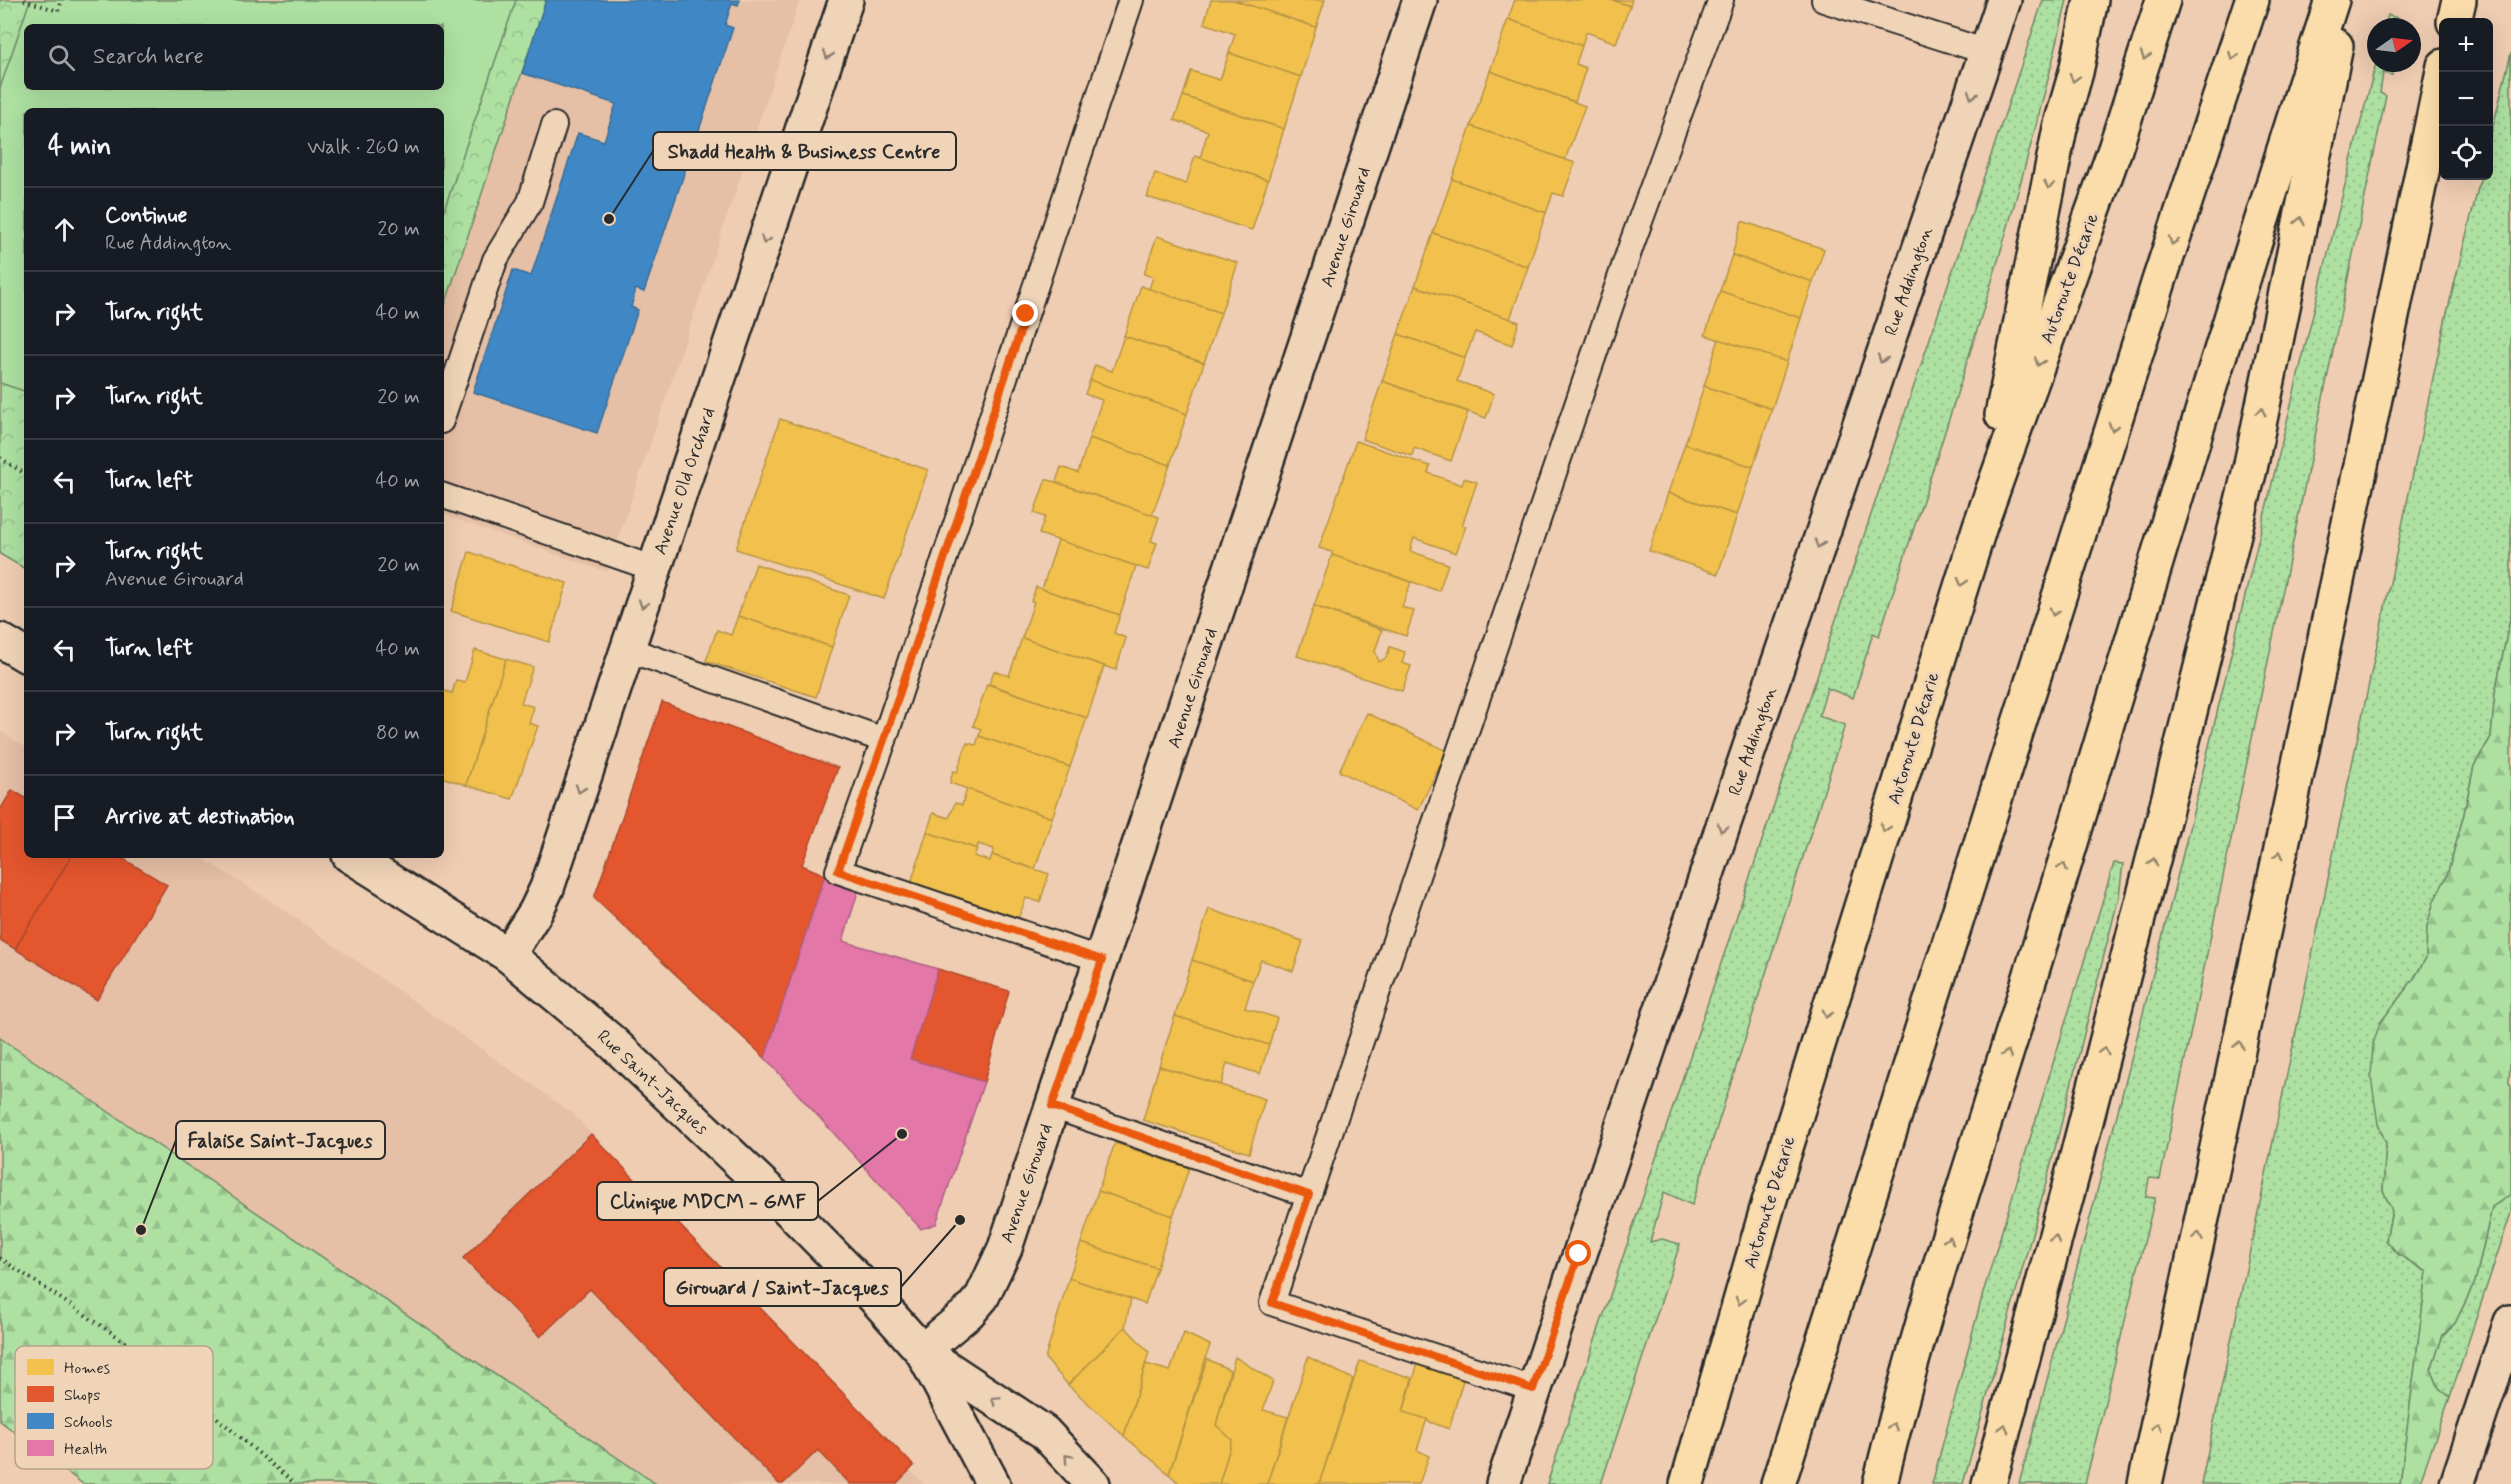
<!DOCTYPE html>
<meta charset="utf-8">
<style>
body{margin:0;font-family:Mynerve,sans-serif;background:#20242c;color:#f1f3f6}
.controls{position:absolute;right:18px;top:18px;display:grid;overflow:hidden;border-radius:9px;box-shadow:0 6px 24px #0002}
.controls button{width:54px;height:54px;display:grid;place-items:center;padding:0;border:0;border-bottom:2px solid #363941;background:#171b24;color:#f1f3f6;font:30px sans-serif}
.compass{position:absolute;left:2367px;top:18px;width:54px;height:54px;border-radius:50%;background:#171b24;box-shadow:0 6px 24px #0002;rotate:76deg}
.stop{position:absolute;width:18px;height:18px;margin:-14px;border:4px solid #ea580c;border-radius:50%;background:#fff}
.stop.end{background:#ea580c;border-color:#fff;box-shadow:0 2px 6px #0008}
.list{margin:0;padding:0;list-style:none}
h2{display:flex;justify-content:space-between;align-items:center;height:78px;margin:0;padding:0 24px;font-size:26px}
h2 small{font-size:20px;font-weight:400;color:#9ea1a6}
.list li{display:grid;grid-template-columns:39px 1fr auto;gap:18px;align-items:center;box-sizing:border-box;height:84px;padding:0 24px;border-top:2px solid #363941}
.list b{display:block;font-size:22px;white-space:nowrap}
.list p{margin:0;font-size:20px;white-space:nowrap;color:#9ea1a6}
.list em{font-size:20px;font-style:normal;color:#9ea1a6}
.icon{flex:none;width:33px;height:33px;fill:none;stroke:currentColor;stroke-width:2;stroke-linecap:round;stroke-linejoin:round}
.map{position:relative;flex:none;width:2511px;height:1484px;overflow:hidden}
.search{position:absolute;background:#171b24;box-shadow:0 6px 24px #0002;left:24px;top:24px;width:420px;height:66px;display:flex;align-items:center;gap:15px;box-sizing:border-box;padding:0 21px;border-radius:9px;color:#9ea1a6;font-size:22px}
.panel{position:absolute;background:#171b24;box-shadow:0 6px 24px #0002;left:24px;top:108px;width:420px;height:750px;border-radius:9px}
.map>svg:first-child{display:block}
.built{fill:#e5bfa6}
.grass{fill:url(#grass-dots);stroke:#6c8666;stroke-width:1.5}
.forest{fill:url(#forest-firs);stroke:#6c8666;stroke-width:1.5}
.park{fill:url(#park-crowns);stroke:#6c8666;stroke-width:1.5;fill-rule:evenodd}
.pitch{fill:#ade0a1;stroke:#6c8666;stroke-width:1.5;fill-rule:evenodd}
.homes{fill:#f2c14e;stroke:#b69444;stroke-width:1.5}
.shops{fill:#e4572e;stroke:#ac4a2d;stroke-width:1.5}
.schools{fill:#3f88c5;stroke:#396c97;stroke-width:1.5}
.health{fill:#e377a8;stroke:#ac6082;stroke-width:1.5}
.lines{fill:none;stroke-linecap:round;stroke-linejoin:round}
.lane-casing{stroke:#2b2b2b;stroke-width:28}
.street-casing{stroke:#2b2b2b;stroke-width:38}
.secondary-casing{stroke:#2b2b2b;stroke-width:38}
.highway-casing{stroke:#2b2b2b;stroke-width:38}
.path{stroke:#2b2b2b;stroke-width:4;stroke-dasharray:1.5 4.5;stroke-linecap:butt}
.lane{stroke:#f0d4b7;stroke-width:24}
.street{stroke:#f0d4b7;stroke-width:33}
.secondary{stroke:#f0d4b7;stroke-width:33}
.highway{stroke:#faddab;stroke-width:33}
.oneway{stroke:#8e8071}
.oneway2{stroke:#92846b}
.route{stroke:#ea580c;stroke-width:8}
.labels{text-anchor:middle;stroke-width:6;stroke-linejoin:round;paint-order:stroke}
.street-label{font-size:18px;fill:#2b2b2b;stroke:#f0d4b7}
.key{fill:#f0d4b7;stroke:#b5a18d;stroke-width:1.5}
.key-label{font-size:16px;fill:#2b2b2b}
.leader{fill:none;stroke:#2b2b2b;stroke-width:2}
.callout-dot{fill:#2b2b2b;stroke:#f0d4b7;stroke-width:2}
.callout{fill:#f0d4b7;stroke:#2b2b2b;stroke-width:2}
.callout-label{font-size:20px;text-anchor:middle;font-weight:bold;fill:#2b2b2b}
</style>
<div class="map">
<svg width="2511" height="1484" viewBox="0 0 2511 1484">
<defs>
<pattern id="grass-dots" width="8" height="8" patternUnits="userSpaceOnUse" patternTransform="scale(1.5)"><rect width="8" height="8" fill="#ade0a1"/><path d="M2 2h.1M6 6h.1" fill="none" stroke="#95c08b" stroke-width="1.8" stroke-linecap="round"/></pattern>
<pattern id="forest-firs" width="22" height="20" patternUnits="userSpaceOnUse" patternTransform="scale(1.5)"><rect width="22" height="20" fill="#ade0a1"/><path d="M5 1l3.5 6h-7zM16 11l3.5 6h-7z" fill="#95c08b"/></pattern>
<pattern id="park-crowns" width="20" height="18" patternUnits="userSpaceOnUse" patternTransform="scale(1.5)"><rect width="20" height="18" fill="#ade0a1"/><path d="M2 6a3 3 0 1 1 6 0M12 15a3 3 0 1 1 6 0" fill="none" stroke="#95c08b"/></pattern>
</defs>
<rect width="100%" height="100%" fill="#efcdb2"/>
<filter id="ink" filterUnits="userSpaceOnUse"><feTurbulence type="fractalNoise" baseFrequency=".0167" numOctaves="2"/><feDisplacementMap in="SourceGraphic" scale="12" xChannelSelector="R" yChannelSelector="G"/><feConvolveMatrix kernelMatrix="1 2 1 2 8 2 1 2 1" color-interpolation-filters="sRGB"/></filter>
<g filter="url(#ink)">
<!-- built -->
<g class="built">
<polygon points="546,0 800,0 607,572 441,514 441,317"/>
<polygon points="0,731 27,748 27,855 197,855 277,905 572,1113 858,1419 924,1484 656,1484 0,1038"/>
</g>
<!-- grass -->
<g class="grass">
<path d="M 2043,0 L 2067,0 C 2018,216 1947,425 1879,636 L 1873,633 L 1853,698 L 1827,688 L 1819,716 L 1845,725 L 1692,1205 L 1664,1192 L 1650,1242 L 1662,1239 L 1680,1244 L 1601,1484 L 1547,1484 Z"/>
<polygon points="2388,15 2406,21 2404,27 2385,27"/>
<polygon points="2511,53 2511,614 2495,693 2491,737 2474,766 2464,814 2447,876 2434,901 2427,927 2426,958 2415,977 2380,1023 2378,1124 2386,1143 2383,1190 2392,1210 2386,1240 2398,1254 2427,1272 2400,1484 2201,1484 2445,321 2481,176 2488,176 2489,143"/>
<path d="M 2376,63 L 2395,63 L 2392,75 L 2383,73 L 2380,93 L 2386,96 L 2160,1179 L 2149,1178 L 2146,1197 L 2155,1198 L 2085,1484 L 2019,1484 C 2083,1247 2146,1010 2203,771 C 2260,535 2315,298 2376,63 Z"/>
<polygon points="2114,863 2123,864 2119,896 2049,1172 1963,1484 1932,1484 1983,1293"/>
<polygon points="2511,1194 2511,1213 2450,1397 2439,1388 2431,1369 2443,1335 2455,1323 2475,1282 2492,1207"/>
</g>
<!-- forest -->
<g class="forest">
<polygon points="2511,614 2511,1044 2509,1083 2511,1086 2511,1194 2492,1207 2475,1282 2455,1323 2443,1335 2431,1369 2439,1388 2450,1397 2419,1484 2400,1484 2427,1272 2398,1254 2386,1240 2392,1211 2383,1190 2386,1143 2378,1124 2371,1077 2373,1044 2380,1023 2415,977 2426,958 2427,927 2434,901 2447,876 2464,814 2474,766 2491,737 2495,693"/>
<polygon points="0,1038 656,1484 83,1484 0,1421"/>
</g>
<!-- park -->
<path class="park" d="M 0,0 L 546,0 L 441,317 L 441,111 L 27,111 L 27,570 L 0,554 ZM 27,27 L 441,27 L 441,87 L 27,87 Z"/>
<!-- pitch -->
<path class="pitch" d="M 30,0 L 516,0 L 441,219 L 441,111 L 27,111 L 27,392 L 0,383 L 0,88 ZM 27,27 L 441,27 L 441,87 L 27,87 Z"/>
<!-- homes -->
<g class="homes">
<polygon points="1211,0 1234,0 1316,27 1301,77 1229,53 1235,34 1204,23"/>
<polygon points="1234,0 1325,0 1316,27"/>
<polygon points="1515,0 1613,0 1630,6 1616,43 1586,32 1582,46 1508,19"/>
<polygon points="1613,0 1632,0 1630,6"/>
<polygon points="1508,19 1582,46 1576,64 1586,68 1575,102 1490,71"/>
<polygon points="1229,53 1301,77 1284,129 1183,96 1191,71 1220,80"/>
<polygon points="1490,71 1585,106 1565,160 1471,126"/>
<polygon points="1183,96 1284,129 1268,180 1200,158 1208,131 1174,120"/>
<polygon points="1471,126 1575,163 1563,196 1553,193 1546,213 1452,179"/>
<polygon points="1195,156 1268,180 1252,230 1147,197 1155,173 1186,184"/>
<polygon points="1452,179 1546,213 1528,267 1433,233"/>
<polygon points="1742,221 1824,249 1813,282 1732,255"/>
<polygon points="1433,233 1528,267 1510,319 1415,286"/>
<polygon points="1157,236 1238,263 1221,313 1149,289 1153,277 1144,274"/>
<polygon points="1732,255 1813,282 1801,318 1720,291"/>
<polygon points="1141,286 1221,313 1204,363 1124,336"/>
<polygon points="1415,286 1519,322 1512,345 1475,332 1465,358 1398,334"/>
<polygon points="1720,291 1801,318 1787,362 1705,335"/>
<polygon points="1398,334 1465,358 1457,381 1494,394 1486,418 1382,381"/>
<polygon points="1124,336 1204,363 1187,414 1090,380 1095,365 1112,371"/>
<polygon points="1719,339 1787,362 1772,409 1704,386"/>
<polygon points="1090,380 1187,414 1170,465 1089,438 1102,400 1085,394"/>
<polygon points="1382,381 1468,412 1451,461 1414,448 1412,456 1362,439"/>
<polygon points="1704,386 1772,409 1753,467 1685,444"/>
<polygon points="780,419 928,470 884,599 736,549"/>
<polygon points="1089,438 1170,465 1152,515 1056,482 1061,467 1078,473"/>
<polygon points="1356,441 1430,466 1428,473 1462,485 1464,478 1477,482 1462,526 1466,526 1456,553 1414,538 1410,551 1448,564 1439,591 1332,555 1332,552 1319,548"/>
<polygon points="1685,444 1753,467 1737,515 1668,493"/>
<polygon points="1046,479 1159,517 1151,541 1157,543 1148,570 1039,534 1045,517 1034,513"/>
<polygon points="1668,493 1737,515 1718,574 1649,551"/>
<polygon points="1058,540 1136,566 1120,615 1042,589"/>
<polygon points="469,552 567,583 549,642 451,611"/>
<polygon points="1332,555 1411,582 1402,607 1414,611 1406,636 1314,606"/>
<polygon points="756,564 849,595 832,647 738,616"/>
<polygon points="1036,587 1120,615 1114,633 1126,638 1116,670 1022,638 1034,602 1031,601"/>
<polygon points="1314,606 1382,630 1375,651 1379,662 1386,658 1390,647 1405,652 1402,663 1411,666 1402,691 1297,656"/>
<polygon points="738,616 832,647 816,697 706,661 717,630 731,635"/>
<polygon points="1022,638 1104,666 1087,718 989,684 994,671 1009,676"/>
<polygon points="475,650 506,659 466,785 441,777 441,690 452,693 456,680 465,682"/>
<polygon points="506,659 533,667 521,703 534,707 529,723 538,726 512,799 466,785"/>
<polygon points="987,684 1087,718 1070,767 979,736 981,729 973,726"/>
<polygon points="1367,713 1447,751 1418,810 1339,771"/>
<polygon points="979,736 1070,767 1052,818 950,783 953,771 957,772 967,743 976,745"/>
<polygon points="967,789 1052,818 1035,869 992,855 994,849 978,844 977,849 927,832 933,813 949,818 955,803 962,805"/>
<polygon points="927,832 977,849 974,856 990,861 992,855 1049,874 1040,902 1026,898 1018,919 911,883"/>
<polygon points="1209,909 1303,941 1293,971 1261,960 1253,981 1192,960"/>
<polygon points="1192,960 1253,981 1245,1008 1277,1018 1269,1045 1175,1016"/>
<polygon points="1175,1016 1269,1045 1260,1074 1227,1063 1221,1085 1159,1066"/>
<polygon points="1159,1066 1265,1099 1249,1153 1143,1120"/>
<polygon points="1115,1143 1189,1168 1173,1216 1098,1191"/>
<polygon points="1098,1191 1173,1216 1157,1268 1081,1243"/>
<polygon points="1081,1243 1157,1268 1145,1304 1069,1278"/>
<polygon points="1069,1278 1131,1299 1125,1327 1068,1385 1045,1358"/>
<polygon points="1125,1327 1149,1352 1124,1436 1068,1385"/>
<polygon points="1184,1333 1210,1345 1169,1474 1124,1436 1146,1364 1170,1371"/>
<polygon points="1235,1357 1273,1381 1263,1410 1288,1417 1267,1484 1219,1484 1232,1440 1216,1425"/>
<polygon points="1308,1357 1353,1379 1319,1484 1267,1484"/>
<polygon points="1207,1359 1230,1370 1216,1425 1232,1440 1219,1484 1180,1484 1169,1474"/>
<polygon points="1419,1360 1465,1373 1449,1429 1403,1412"/>
<polygon points="1360,1361 1412,1378 1403,1412 1427,1419 1417,1450 1429,1456 1419,1484 1319,1484"/>
</g>
<!-- shops -->
<g class="shops">
<polygon points="662,702 838,768 802,865 825,875 765,1058 594,898"/>
<polygon points="12,790 27,799 27,855 72,855 15,949 0,940 0,810"/>
<polygon points="72,855 117,855 167,885 97,1000 15,949"/>
<polygon points="938,969 1009,991 984,1082 910,1059"/>
<polygon points="591,1134 914,1466 896,1484 850,1484 818,1450 783,1484 779,1484 590,1289 540,1337 463,1258"/>
</g>
<!-- schools -->
<polygon class="schools" points="546,0 740,0 738,5 732,3 725,25 733,28 692,151 684,148 678,166 686,168 644,292 636,289 631,307 638,310 597,433 473,392 513,270 531,276 578,133 604,141 616,104 522,73"/>
<!-- health -->
<polygon class="health" points="825,875 860,885 843,941 938,969 910,1059 984,1082 936,1224 921,1229 765,1058"/>
<g class="lines">
<!-- lane casing -->
<g class="lane-casing">
<g id="lane">
<polyline points="1824,0 1987,52"/>
<polyline points="441,421 495,260 530,202 554,125"/>
<polyline points="441,495 655,569"/>
<polyline points="627,649 884,740 1131,0"/>
<polyline points="884,740 838,871 1102,960"/>
<polyline points="1052,1106 1309,1195"/>
<polyline points="1533,1389 1272,1303 1632,243 1721,0"/>
</g>
</g>
<!-- street casing -->
<g class="street-casing">
<g id="street">
<polyline points="508,955 536,911 547,888 846,0"/>
<polyline points="1503,1484 1723,826 2004,0"/>
<polyline points="2457,1484 2511,1322"/>
</g>
</g>
<!-- secondary casing -->
<g class="secondary-casing">
<g id="secondary">
<polyline points="0,640 27,656"/>
<polyline points="349,855 508,955 611,1041 781,1202 864,1286 922,1351 993,1484"/>
<polyline points="922,1351 969,1312 982,1297 1005,1248 1420,0"/>
<polyline points="923,1352 1044,1432 1093,1484"/>
</g>
</g>
<!-- highway casing -->
<g class="highway-casing">
<g id="highway">
<polyline points="2454,22 2459,0"/>
<polyline points="2002,415 2060,128 2076,72 2091,0"/>
<polyline points="1687,1484 1769,1202 1980,526 2115,149 2163,0"/>
<polyline points="1778,1484 2159,281 2252,0"/>
<path d="M 1880,1484 C 1924,1300 1987,1120 2042,938 C 2137,625 2231,311 2332,0"/>
<polyline points="1989,1484 2073,1172 2165,813 2250,469 2336,46"/>
<polyline points="2145,1484 2290,807 2444,66"/>
</g>
</g>
<!-- path -->
<g class="path">
<polyline points="24,0 58,11 62,0"/>
<polyline points="0,458 27,475"/>
<polyline points="0,1258 136,1349 295,1484"/>
</g>
<!-- lane -->
<use href="#lane" class="lane"/>
<!-- street -->
<use href="#street" class="street"/>
<!-- secondary -->
<use href="#secondary" class="secondary"/>
<!-- highway -->
<use href="#highway" class="highway"/>
</g>
<!-- one-way arrows -->
<defs><path id="oneway-chevron" d="M-2-3.5L2.5 0L-2 3.5" fill="none" stroke-width="1.6" stroke-linecap="round" stroke-linejoin="round" transform="scale(1.5)"/></defs>
<g class="oneway">
<use href="#oneway-chevron" transform="translate(828 55) rotate(109)"/>
<use href="#oneway-chevron" transform="translate(1972 95) rotate(109)"/>
<use href="#oneway-chevron" transform="translate(765 240) rotate(109)"/>
<use href="#oneway-chevron" transform="translate(1882 359) rotate(109)"/>
<use href="#oneway-chevron" transform="translate(1819 544) rotate(109)"/>
<use href="#oneway-chevron" transform="translate(643 604) rotate(109)"/>
<use href="#oneway-chevron" transform="translate(580 789) rotate(109)"/>
<use href="#oneway-chevron" transform="translate(1722 828) rotate(109)"/>
<use href="#oneway-chevron" transform="translate(995 1400) rotate(-146)"/>
<use href="#oneway-chevron" transform="translate(1068 1458) rotate(-133)"/>
</g>
<g class="oneway2">
<use href="#oneway-chevron" transform="translate(2145 56) rotate(108)"/>
<use href="#oneway-chevron" transform="translate(2233 56) rotate(108)"/>
<use href="#oneway-chevron" transform="translate(2074 78) rotate(105)"/>
<use href="#oneway-chevron" transform="translate(2049 185) rotate(101)"/>
<use href="#oneway-chevron" transform="translate(2300 221) rotate(-78)"/>
<use href="#oneway-chevron" transform="translate(2173 241) rotate(108)"/>
<use href="#oneway-chevron" transform="translate(2039 362) rotate(110)"/>
<use href="#oneway-chevron" transform="translate(2261 412) rotate(-78)"/>
<use href="#oneway-chevron" transform="translate(2113 427) rotate(108)"/>
<use href="#oneway-chevron" transform="translate(1962 582) rotate(107)"/>
<use href="#oneway-chevron" transform="translate(2054 612) rotate(108)"/>
<use href="#oneway-chevron" transform="translate(1885 828) rotate(107)"/>
<use href="#oneway-chevron" transform="translate(2279 855) rotate(-78)"/>
<use href="#oneway-chevron" transform="translate(2153 862) rotate(-76)"/>
<use href="#oneway-chevron" transform="translate(2063 867) rotate(-73)"/>
<use href="#oneway-chevron" transform="translate(1827 1014) rotate(107)"/>
<use href="#oneway-chevron" transform="translate(2239 1045) rotate(-78)"/>
<use href="#oneway-chevron" transform="translate(2104 1051) rotate(-76)"/>
<use href="#oneway-chevron" transform="translate(2007 1054) rotate(-73)"/>
<use href="#oneway-chevron" transform="translate(2198 1236) rotate(-78)"/>
<use href="#oneway-chevron" transform="translate(2055 1239) rotate(-75)"/>
<use href="#oneway-chevron" transform="translate(1949 1240) rotate(-73)"/>
<use href="#oneway-chevron" transform="translate(1740 1301) rotate(106)"/>
<use href="#oneway-chevron" transform="translate(1893 1427) rotate(-76)"/>
<use href="#oneway-chevron" transform="translate(2157 1427) rotate(-78)"/>
<use href="#oneway-chevron" transform="translate(2004 1428) rotate(-75)"/>
</g>
</g>
<g class="lines" filter="url(#ink)">
<!-- route -->
<polyline class="route" points="1026,314 884,740 838,871 1102,960 1052,1106 1309,1195 1272,1303 1533,1389 1579,1254"/>
</g>
<g class="labels">
<!-- street labels -->
<g class="street-label">
<text transform="translate(1345 227) rotate(-72)" y="6">Avenue Girouard</text>
<text transform="translate(2069 278) rotate(-70)" y="6">Autoroute Décarie</text>
<text transform="translate(1908 281) rotate(-71)" y="6">Rue Addington</text>
<text transform="translate(684 481) rotate(-71)" y="6">Avenue Old Orchard</text>
<text transform="translate(1192 688) rotate(-72)" y="6">Avenue Girouard</text>
<text transform="translate(1913 738) rotate(-73)" y="6">Autoroute Décarie</text>
<text transform="translate(1752 741) rotate(-71)" y="6">Rue Addington</text>
<text transform="translate(653 1082) rotate(43)" y="6">Rue Saint-Jacques</text>
<text transform="translate(1026 1183) rotate(-71)" y="6">Avenue Girouard</text>
<text transform="translate(1769 1202) rotate(-73)" y="6">Autoroute Décarie</text>
</g>
</g>
<!-- legend -->
<rect x="15" y="1346" width="198" height="123" rx="9" class="key"/>
<rect x="27" y="1359" width="27" height="16" fill="#f2c14e"/>
<rect x="27" y="1386" width="27" height="16" fill="#e4572e"/>
<rect x="27" y="1413" width="27" height="16" fill="#3f88c5"/>
<rect x="27" y="1440" width="27" height="16" fill="#e377a8"/>
<g class="key-label">
<text x="64" y="1373">Homes</text>
<text x="64" y="1400">Shops</text>
<text x="64" y="1427">Schools</text>
<text x="64" y="1454">Health</text>
</g>
<!-- callouts -->
<path class="leader" d="M609 219L653 151M141 1230L176 1140M902 1134L818 1201M960 1220L901 1287"/>
<g class="callout-dot">
<circle cx="609" cy="219" r="6"/>
<circle cx="141" cy="1230" r="6"/>
<circle cx="902" cy="1134" r="6"/>
<circle cx="960" cy="1220" r="6"/>
</g>
<g class="callout">
<rect x="653" y="132" width="303" height="38" rx="6"/>
<rect x="176" y="1121" width="209" height="38" rx="6"/>
<rect x="597" y="1182" width="221" height="38" rx="6"/>
<rect x="664" y="1268" width="237" height="38" rx="6"/>
</g>
<g class="callout-label">
<text x="804" y="158">Shadd Health &amp; Business Centre</text>
<text x="280" y="1147">Falaise Saint-Jacques</text>
<text x="708" y="1208">Clinique MDCM - GMF</text>
<text x="782" y="1294">Girouard / Saint-Jacques</text>
</g>
</svg>
<div class="controls">
<button>+</button>
<button>−</button>
<button><svg class="icon" aria-label="locate" viewBox="0 0 24 24"><circle cx="12" cy="12" r="6"/><path d="M12 2v4M12 18v4M2 12h4M18 12h4"/></svg></button>
</div>
<svg class="compass" viewBox="-18 -18 36 36"><path d="M0-13l5 13h-10z" fill="#e53935"/><path d="M0 13l5-13h-10z" fill="#9ea1a6"/></svg>
<div class="stop" style="left:1579px;top:1254px"></div>
<div class="stop end" style="left:1026px;top:314px"></div>
<div class="search"><svg class="icon" aria-label="search" viewBox="0 0 24 24"><circle cx="10" cy="10" r="6"/><path d="M15 15l6 6"/></svg>Search here</div>
<section class="panel">
<h2>4 min<small>Walk · 260 m</small></h2>
<ul class="list">
<li><svg class="icon" aria-label="ahead" viewBox="0 0 24 24"><path d="M12 20V5M6 11l6-6 6 6"/></svg><div><b>Continue</b><p>Rue Addington</p></div><em>20 m</em></li>
<li><svg class="icon" aria-label="right" viewBox="0 0 24 24"><path d="M7 20v-9h11M14 6l5 5-5 5"/></svg><div><b>Turn right</b></div><em>40 m</em></li>
<li><svg class="icon" aria-label="right" viewBox="0 0 24 24"><path d="M7 20v-9h11M14 6l5 5-5 5"/></svg><div><b>Turn right</b></div><em>20 m</em></li>
<li><svg class="icon" aria-label="left" viewBox="0 0 24 24"><path d="M17 20v-9H6M10 6l-5 5 5 5"/></svg><div><b>Turn left</b></div><em>40 m</em></li>
<li><svg class="icon" aria-label="right" viewBox="0 0 24 24"><path d="M7 20v-9h11M14 6l5 5-5 5"/></svg><div><b>Turn right</b><p>Avenue Girouard</p></div><em>20 m</em></li>
<li><svg class="icon" aria-label="left" viewBox="0 0 24 24"><path d="M17 20v-9H6M10 6l-5 5 5 5"/></svg><div><b>Turn left</b></div><em>40 m</em></li>
<li><svg class="icon" aria-label="right" viewBox="0 0 24 24"><path d="M7 20v-9h11M14 6l5 5-5 5"/></svg><div><b>Turn right</b></div><em>80 m</em></li>
<li><svg class="icon" aria-label="arrive" viewBox="0 0 24 24"><path d="M6 21V4h12l-3 4 3 4H6"/></svg><div><b>Arrive at destination</b></div></li>
</ul>
</section>
</div>
